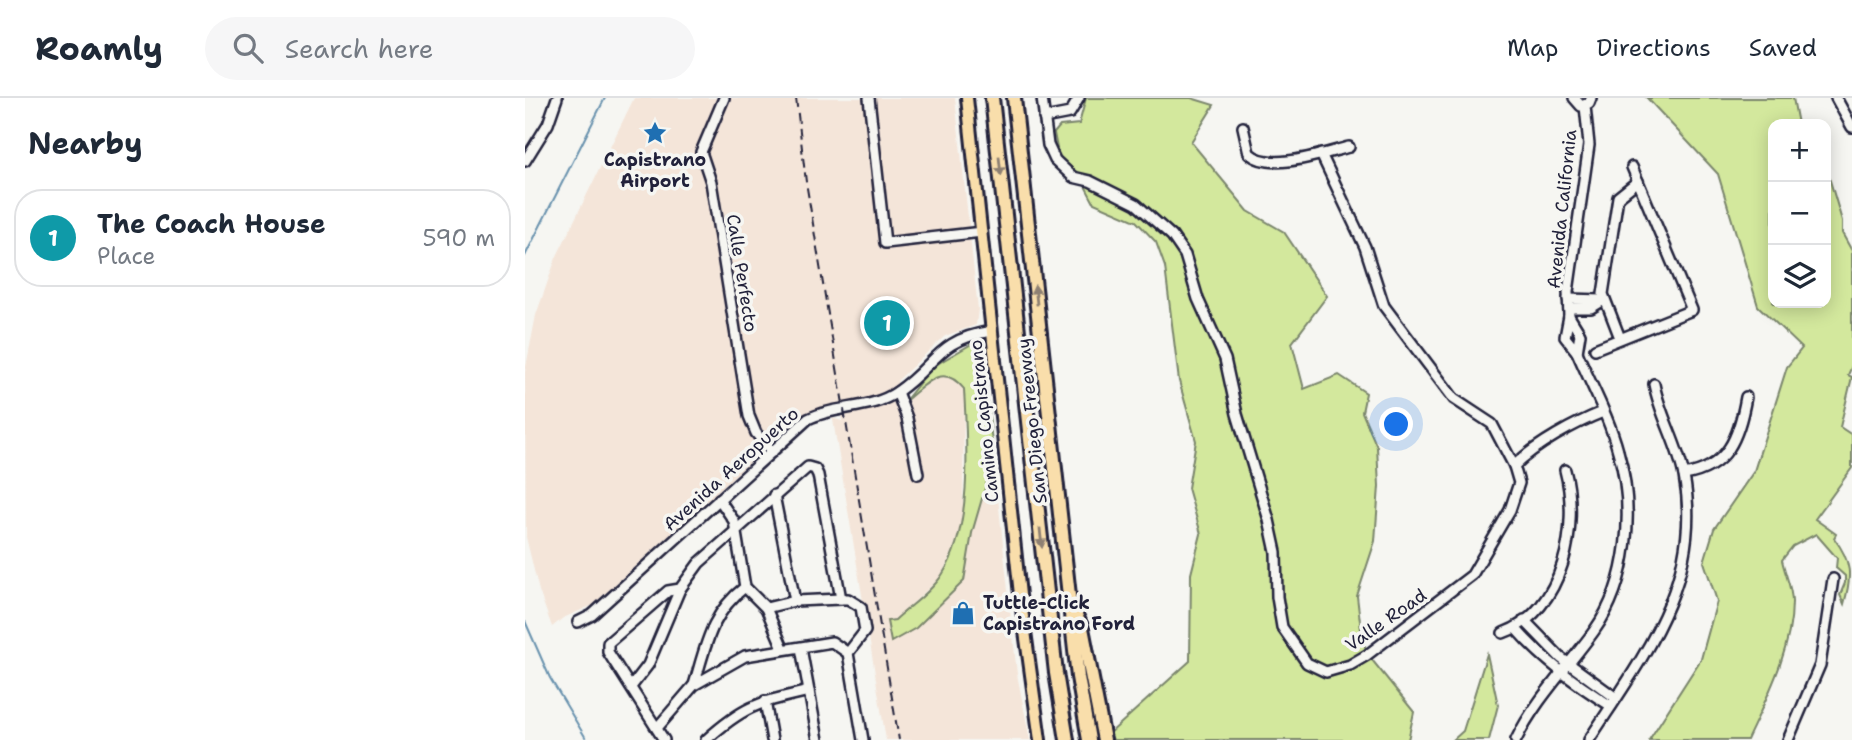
<!DOCTYPE html>
<meta charset="utf-8">
<style>
body{margin:0;font-family:"Shantell Sans",sans-serif;background:#f6f6f7;color:#1f2937}
.controls{position:absolute;right:21px;top:21px;display:grid;overflow:hidden;border-radius:14px;box-shadow:0 4px 18px #0003}
.controls button{width:63px;height:63px;display:grid;place-items:center;padding:0;border:0;border-bottom:2px solid #e0e1e3;background:#fff;color:#1f2937;font:35px sans-serif}
.you{position:absolute;left:872px;top:327px;width:24px;height:24px;margin:-18px;border:5px solid #fff;border-radius:50%;background:#1a73e8;box-shadow:0 0 0 10px #1a73e833}
.badge{display:grid;place-items:center;width:46px;height:46px;border-radius:50%;background:#2563eb;color:#fff;font-size:23px;font-weight:700}
.pin{position:absolute;translate:-50% -50%;border:4px solid #fff;box-shadow:0 2px 7px #0006}
.list{margin:0;padding:0;list-style:none}
h2{display:flex;justify-content:space-between;align-items:center;height:91px;margin:0;padding:0 28px;font-size:30px}
h2 small{font-size:23px;font-weight:400;color:#747a83}
.list li{display:grid;grid-template-columns:46px 1fr auto;gap:21px;align-items:center;box-sizing:border-box;height:98px;margin:0 14px 14px;padding:0 14px;border:2px solid #e0e1e3;border-radius:28px}
.list b{display:block;font-size:26px;white-space:nowrap}
.list p{margin:0;font-size:23px;white-space:nowrap;color:#747a83}
.list em{font-size:23px;font-style:normal;color:#747a83}
.icon{flex:none;width:38px;height:38px;fill:none;stroke:currentColor;stroke-width:2;stroke-linecap:round;stroke-linejoin:round}
.map{position:relative;flex:none;width:1327px;height:642px;overflow:hidden}
header{display:flex;align-items:center;gap:42px;box-sizing:border-box;height:98px;padding:0 35px;background:#fff;border-bottom:2px solid #e0e1e3}
header strong{font-size:33px}
nav{display:flex;gap:38px;margin-inline-start:auto;font-size:24px}
.search{width:490px;height:63px;background:#f6f6f7;display:flex;align-items:center;gap:18px;box-sizing:border-box;padding:0 24px;border-radius:38px;color:#747a83;font-size:26px}
main{display:flex}
aside{flex:1;background:#fff}
.map>svg:first-child{display:block}
.built{fill:#f4e5d9}
.green{fill:#d3e89d;stroke:#7a856c;stroke-width:2}
.lines{fill:none;stroke-linecap:round;stroke-linejoin:round}
.stream{stroke:#6992ae;stroke-width:2}
.minor-casing{stroke:#22223b;stroke-width:14}
.major-casing{stroke:#22223b;stroke-width:16}
.highway-casing{stroke:#22223b;stroke-width:18}
.minor{stroke:#f6f6f2;stroke-width:9}
.major{stroke:#f9deab;stroke-width:10}
.highway{stroke:#f9deab;stroke-width:12}
.rail{stroke:#22223b;stroke-width:2;stroke-dasharray:10 5;stroke-linecap:butt}
.oneway{fill:#8e8073}
.labels{text-anchor:middle;stroke-width:7;stroke-linejoin:round;paint-order:stroke}
.poi-label{font-size:18px;font-weight:bold;fill:#22223b;stroke:#f6f6f2}
.street-label{font-size:18px;fill:#22223b;stroke:#f6f6f2}
</style>
<header>
<strong>Roamly</strong>
<div class="search"><svg class="icon" aria-label="search" viewBox="0 0 24 24"><circle cx="10" cy="10" r="6"/><path d="M15 15l6 6"/></svg>Search here</div>
<nav><a>Map</a><a>Directions</a><a>Saved</a></nav>
</header>
<main>
<aside>
<h2>Nearby<small></small></h2>
<ul class="list">
<li><span class="badge" style="background:#0f9aa8">1</span><div><b>The Coach House</b><p>Place</p></div><em>590 m</em></li>
</ul>
</aside>
<div class="map">
<svg width="1327" height="642" viewBox="0 0 1327 642">
<rect width="100%" height="100%" fill="#f6f6f2"/>
<filter id="ink" filterUnits="userSpaceOnUse"><feTurbulence type="fractalNoise" baseFrequency=".0143" numOctaves="2"/><feDisplacementMap in="SourceGraphic" scale="14" xChannelSelector="R" yChannelSelector="G"/><feConvolveMatrix kernelMatrix="1 2 1 2 8 2 1 2 1" color-interpolation-filters="sRGB"/></filter>
<g filter="url(#ink)">
<!-- built -->
<polygon class="built" points="109,0 430,0 453,211 451,227 420,238 372,283 380,303 412,279 422,276 430,279 439,291 438,417 430,449 415,480 370,522 363,523 366,543 439,483 447,435 465,373 470,372 492,576 505,642 361,642 308,322 307,320 317,323 313,305 275,318 68,507 38,520 27,529 14,493 1,439 0,274 11,217 31,160"/>
<!-- green -->
<g class="green">
<polygon points="561,0 666,0 689,7 666,44 723,113 759,134 802,198 767,245 779,291 814,277 841,295 837,314 852,349 854,388 850,443 832,498 837,540 843,557 889,614 883,642 588,642 585,635 665,563 666,476 676,436 663,390 671,343 654,283 640,169 631,144 611,123 569,105 558,84 534,61 529,35 535,28 554,26"/>
<path d="M 1122,0 L 1268,0 L 1273,26 L 1248,26 L 1248,205 L 1301,205 L 1301,69 L 1317,123 L 1317,135 L 1327,153 L 1327,268 L 1323,277 L 1327,279 L 1315,329 L 1327,337 L 1327,370 L 1290,421 L 1311,436 L 1309,440 C 1327,464 1327,478 1319,506 L 1315,497 L 1320,485 L 1320,478 L 1311,470 L 1312,460 L 1291,436 L 1268,448 L 1257,462 C 1260,476 1267,490 1267,504 C 1267,552 1242,599 1222,642 L 1124,642 L 1176,561 L 1192,503 L 1179,464 L 1189,431 L 1229,373 L 1262,269 L 1277,250 L 1233,208 L 1193,76 Z"/>
<path d="M 450,244 L 457,253 L 470,372 L 465,373 L 447,435 L 439,483 L 391,530 L 366,544 L 362,523 L 370,522 C 385,508 406,494 417,477 C 448,430 442,346 439,291 C 417,263 401,287 380,303 L 407,269 Z"/>
<polygon points="962,556 973,607 964,642 928,642 938,633"/>
</g>
<g class="lines">
<!-- stream -->
<g class="stream">
<polyline points="0,158 80,0"/>
<polyline points="0,523 25,580 62,642"/>
</g>
<!-- minor casing -->
<g class="minor-casing">
<g id="minor">
<polyline points="199,0 176,54 186,84 224,318 231,335 247,354"/>
<polyline points="344,0 360,145 457,134"/>
<polyline points="517,0 523,47 530,62 548,79 565,83 611,106 647,138 660,157 673,201 700,261 712,316 744,422 751,454 752,499 757,529 782,565 801,574 825,567 842,557 947,477 985,412 994,385 989,368 967,326 929,301 859,208 840,149 796,56"/>
<polyline points="1049,0 1056,8 1064,5 1066,0"/>
<polyline points="1311,0 1327,29"/>
<polyline points="519,20 545,15 554,0"/>
<path d="M 718,29 L 724,55 C 745,75 799,55 824,49"/>
<polyline points="0,63 23,26 32,0"/>
<polyline points="1043,201 1077,202"/>
<polyline points="1044,210 1066,210 1079,202"/>
<polyline points="1044,218 1043,194 1064,47 1060,8"/>
<polygon points="1044,218 1055,236 1052,254 1040,239"/>
<polyline points="1095,240 1078,196 1093,99 1113,83"/>
<polyline points="1070,251 1167,212 1107,69"/>
<polyline points="372,294 382,320 393,376"/>
<path d="M 989,368 C 1011,346 1050,325 1078,314"/>
<path d="M 1159,377 C 1203,370 1214,339 1221,299"/>
<polyline points="249,397 270,503"/>
<polyline points="220,489 241,510 258,550"/>
<polyline points="241,510 270,503 316,501"/>
<polyline points="999,522 1036,560 1091,600"/>
<path d="M 53,524 L 67,517 L 283,321 C 311,307 346,312 372,294 C 412,267 410,242 467,233"/>
<path d="M 991,531 C 1017,561 1052,587 1086,608"/>
<path d="M 978,535 C 1039,513 1055,427 1040,372"/>
<polyline points="276,550 293,642"/>
<path d="M 169,587 C 181,547 186,515 220,489 L 209,423 L 194,401"/>
<polyline points="106,589 123,567 155,491"/>
<polyline points="240,603 247,642"/>
<polyline points="132,630 169,587 220,558 307,544 323,555"/>
<polyline points="139,642 83,554 83,545 143,493 155,491 174,465 283,369 290,371 293,377 316,501 323,501 336,509 340,533 323,555 338,642"/>
<path d="M 181,642 C 220,607 233,605 284,593"/>
<path d="M 991,642 C 1010,602 1043,569 1069,533 C 1104,484 1110,410 1093,353 C 1084,319 1066,287 1052,254"/>
<path d="M 1064,642 C 1117,560 1179,482 1159,378 C 1153,346 1135,318 1129,286"/>
<polyline points="1263,642 1295,567 1308,481"/>
</g>
</g>
<!-- major casing -->
<g class="major-casing">
<polyline id="major" points="442,0 495,497 515,642"/>
</g>
<!-- highway casing -->
<g class="highway-casing">
<g id="highway">
<polyline points="467,0 531,575 542,642"/>
<polyline points="489,0 553,579 564,642"/>
<polyline points="549,513 557,530 579,642"/>
</g>
</g>
<!-- minor -->
<use href="#minor" class="minor"/>
<!-- major -->
<use href="#major" class="major"/>
<!-- highway -->
<use href="#highway" class="highway"/>
<!-- rail -->
<polyline class="rail" points="271,0 281,84 374,642"/>
</g>
<!-- one-way arrows -->
<defs><path id="oneway-solid" d="M-6-.8H1V-3.2L6.5 0L1 3.2V.8H-6Z" transform="scale(1.75)"/></defs>
<g class="oneway">
<use href="#oneway-solid" transform="translate(475 68) rotate(84)"/>
<use href="#oneway-solid" transform="translate(511 197) rotate(-96)"/>
<use href="#oneway-solid" transform="translate(516 440) rotate(84)"/>
</g>
</g>
<!-- icons -->
<defs>
<g id="sight-bare" transform="scale(1.89)"><path d="M0-6L1.8-2.2L6-1.7L2.9 1.2L3.7 5.4L0 3.3L-3.7 5.4L-2.9 1.2L-6-1.7L-1.8-2.2Z" fill="#1f6fb2" stroke="#f6f6f2" stroke-width="2.5" paint-order="stroke"/></g>
<g id="shop-bare" transform="scale(1.89)"><path d="M-5-2.5h2.3a2.7 3.5 0 0 1 5.4 0H5L5.5 6h-11ZM-1.5-2.5h3a1.5 2.3 0 0 0-3 0Z" fill="#1f6fb2" stroke="#f6f6f2" stroke-width="2.5" paint-order="stroke"/></g>
</defs>
<g fill-rule="evenodd">
<use href="#sight-bare" x="130" y="35"/>
<use href="#shop-bare" x="438" y="515"/>
</g>
<g class="labels">
<!-- poi labels -->
<g class="poi-label">
<text x="130" y="68">Capistrano<tspan x="130" dy="21">Airport</tspan></text>
<text x="458" y="511" text-anchor="start">Tuttle-Click<tspan x="458" dy="21">Capistrano Ford</tspan></text>
</g>
<!-- street labels -->
<g class="street-label">
<text transform="translate(1037 111) rotate(-84)" y="6">Avenida California</text>
<text transform="translate(217 175) rotate(81)" y="6">Calle Perfecto</text>
<text transform="translate(459 323) rotate(-96)" y="6">Camino Capistrano</text>
<text transform="translate(507 323) rotate(-96)" y="6">San Diego Freeway</text>
<text transform="translate(206 371) rotate(-42)" y="6">Avenida Aeropuerto</text>
<text transform="translate(861 522) rotate(-35)" y="6">Valle Road</text>
</g>
</g>
</svg>
<div class="controls">
<button>+</button>
<button>−</button>
<button><svg class="icon" aria-label="layers" viewBox="0 0 24 24"><path d="M12 4l9 5-9 5-9-5zM3 14l9 5 9-5"/></svg></button>
</div>
<div class="you"></div>
<div class="pin badge" style="left:362px;top:225px;background:#0f9aa8">1</div>
</div>
</main>
